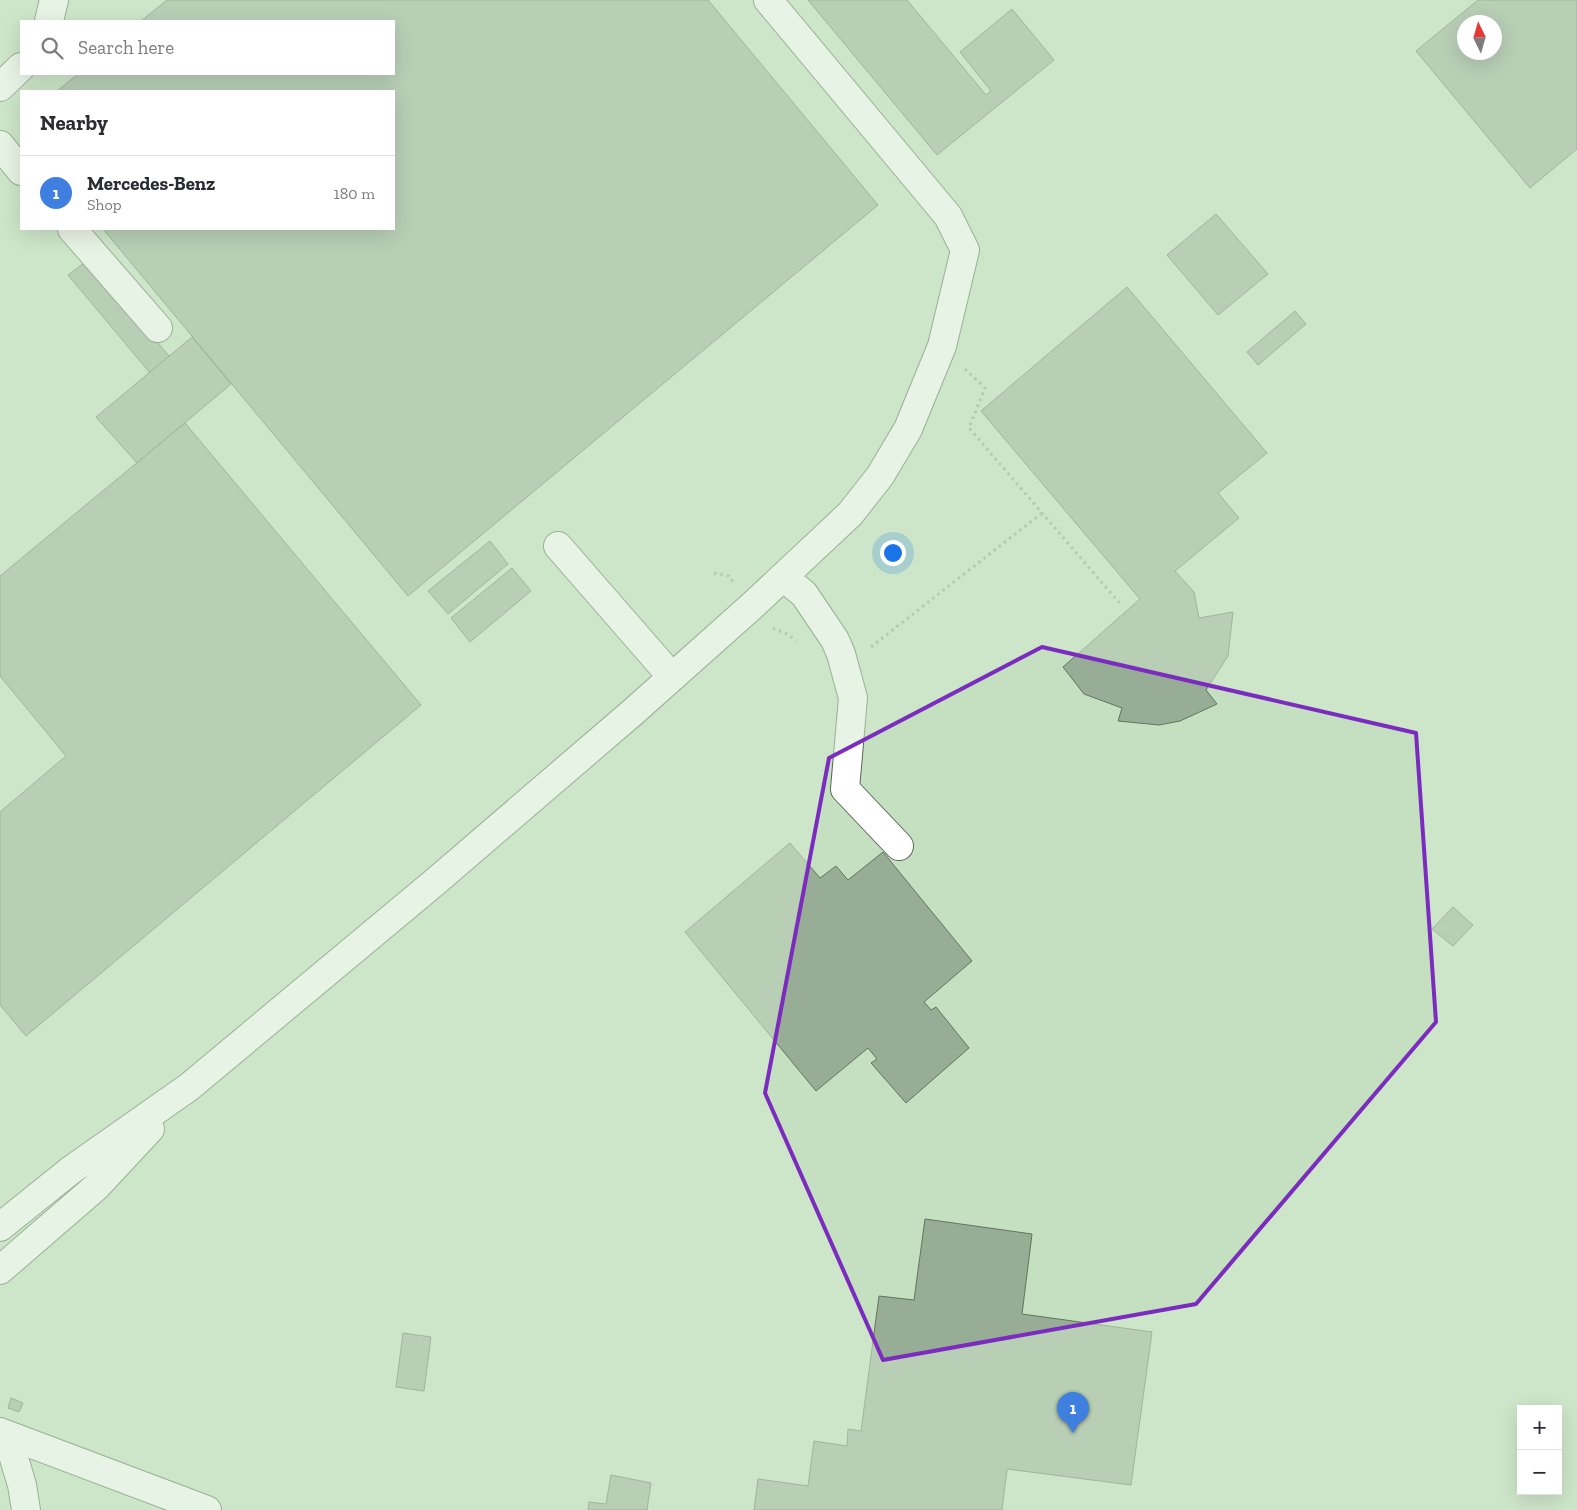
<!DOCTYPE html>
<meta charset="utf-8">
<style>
body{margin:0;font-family:"Zilla Slab",serif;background:#f7f7f7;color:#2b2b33}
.controls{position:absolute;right:15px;bottom:15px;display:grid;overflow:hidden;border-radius:0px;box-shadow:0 5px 20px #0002}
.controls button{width:45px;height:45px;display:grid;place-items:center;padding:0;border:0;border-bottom:1px solid #e1e1e2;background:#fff;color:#2b2b33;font:25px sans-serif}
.compass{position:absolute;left:1457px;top:15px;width:45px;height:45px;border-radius:50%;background:#fff;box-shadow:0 5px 20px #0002;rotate:355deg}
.you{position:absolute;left:892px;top:552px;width:18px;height:18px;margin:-12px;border:4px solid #fff;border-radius:50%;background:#1a73e8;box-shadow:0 0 0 8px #1a73e833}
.badge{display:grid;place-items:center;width:32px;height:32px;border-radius:50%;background:#7c3aed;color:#fff;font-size:16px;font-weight:700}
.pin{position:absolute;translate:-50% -41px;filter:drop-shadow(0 1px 2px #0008)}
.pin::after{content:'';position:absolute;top:26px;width:18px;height:15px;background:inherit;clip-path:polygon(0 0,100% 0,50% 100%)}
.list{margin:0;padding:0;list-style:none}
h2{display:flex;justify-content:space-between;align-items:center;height:65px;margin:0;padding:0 20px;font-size:21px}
h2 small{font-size:16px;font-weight:400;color:#7c7c81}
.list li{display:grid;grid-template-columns:32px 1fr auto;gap:15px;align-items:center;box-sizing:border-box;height:75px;padding:0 20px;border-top:1px solid #e1e1e2}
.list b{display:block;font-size:19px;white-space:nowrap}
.list p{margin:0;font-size:16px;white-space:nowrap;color:#7c7c81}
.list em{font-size:16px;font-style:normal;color:#7c7c81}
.icon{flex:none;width:28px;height:28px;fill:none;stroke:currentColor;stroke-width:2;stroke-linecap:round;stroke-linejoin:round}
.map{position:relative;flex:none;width:1577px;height:1510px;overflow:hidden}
.search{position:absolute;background:#fff;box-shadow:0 5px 20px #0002;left:20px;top:20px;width:375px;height:55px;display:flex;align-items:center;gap:12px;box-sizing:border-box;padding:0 18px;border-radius:0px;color:#7c7c81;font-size:19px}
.panel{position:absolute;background:#fff;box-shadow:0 5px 20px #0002;left:20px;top:90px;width:375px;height:140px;border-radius:0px}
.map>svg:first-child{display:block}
.built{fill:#c5e0c1;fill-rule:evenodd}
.building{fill:#98ad95;stroke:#61745e;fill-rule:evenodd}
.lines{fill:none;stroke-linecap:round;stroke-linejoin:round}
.minor-casing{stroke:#566953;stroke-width:30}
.major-casing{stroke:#566953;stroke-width:30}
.path{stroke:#91a28f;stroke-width:3;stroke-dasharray:2.5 4;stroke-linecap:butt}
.minor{stroke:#fff;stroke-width:28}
.major{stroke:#fff;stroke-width:28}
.marked{fill:none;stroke:#7b2cbf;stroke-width:4;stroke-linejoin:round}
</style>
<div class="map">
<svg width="1577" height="1510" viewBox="0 0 1577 1510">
<rect width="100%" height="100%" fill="#d3e9d0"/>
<!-- built -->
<path class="built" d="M 0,0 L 1577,0 L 1577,1510 L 0,1510 ZM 21,21 L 394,21 L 394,74 L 21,74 ZM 1464,22 L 1494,22 L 1494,52 L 1464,52 ZM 21,91 L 394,91 L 394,229 L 21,229 ZM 1521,1409 L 1558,1409 L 1558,1491 L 1521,1491 Z"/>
<!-- building -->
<g class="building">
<polygon points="167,0 708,0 878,205 408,596 103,229 394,229 394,91 57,91 78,74 394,74 394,21 141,21"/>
<polygon points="808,0 907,0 986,95 991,91 960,52 1012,9 1054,60 937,155"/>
<path d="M 1478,0 L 1577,0 L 1577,149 L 1530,188 L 1416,51 ZM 1464,22 L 1494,22 L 1494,52 L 1464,52 Z"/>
<polygon points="1216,214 1268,274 1218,315 1167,255"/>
<polygon points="88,260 169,356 150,373 68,275"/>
<polygon points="1127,287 1267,453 1218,493 1239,518 1175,571 1194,592 1199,618 1233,612 1228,656 1206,690 1217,704 1180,721 1159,725 1118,721 1122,708 1084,694 1063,667 1140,599 981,411"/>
<polygon points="1295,311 1306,324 1258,365 1247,352"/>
<polygon points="192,337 231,384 137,463 96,417"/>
<polygon points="185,423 421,705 26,1036 0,1005 0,812 66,756 0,676 0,576"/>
<polygon points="490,541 508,564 448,614 428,591"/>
<polygon points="512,568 531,591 470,642 451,618"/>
<polygon points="790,843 820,878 836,866 848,880 883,852 972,961 924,1002 931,1010 936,1007 969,1048 906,1103 871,1063 877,1059 868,1048 816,1091 685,932"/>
<polygon points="1453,907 1473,925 1453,946 1432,929"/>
<polygon points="925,1219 1032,1234 1022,1314 1152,1332 1131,1485 1007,1469 1002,1510 754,1510 758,1479 808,1486 814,1441 847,1446 848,1429 861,1431 879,1296 914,1300"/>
<polygon points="403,1333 431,1337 424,1391 396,1387"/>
<polygon points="11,1398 23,1403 19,1412 8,1408"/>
<polygon points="611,1475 651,1483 647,1510 588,1510 589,1502 606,1504"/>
</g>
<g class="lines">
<!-- minor casing -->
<g class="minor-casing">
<g id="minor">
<polyline points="49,21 54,0"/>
<polyline points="0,87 21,67"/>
<polyline points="0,145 21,171"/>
<polyline points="72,229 158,328"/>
<polyline points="558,546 672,677"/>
<polyline points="783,577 804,594 835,640 841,654 853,698 845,789 899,846"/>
<polyline points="0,1227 71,1170 189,1087 435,882 633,712 753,605 850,514 880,476 908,429 942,346 965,250 948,216 768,0"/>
<polyline points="0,1270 96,1187 150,1129"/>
<polyline points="7,1435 22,1485 26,1510"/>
</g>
</g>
<!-- major casing -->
<g class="major-casing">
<polyline id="major" points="0,1432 207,1510"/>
</g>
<!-- path -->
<g class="path">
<polyline points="965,369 985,388 969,428 1122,606"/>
<polyline points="714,573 729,576 733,582"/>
<polyline points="773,628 789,635 796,641"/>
<polyline points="871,647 1042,513"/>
</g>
<!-- minor -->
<use href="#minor" class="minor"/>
<!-- major -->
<use href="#major" class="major"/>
</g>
<!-- marked area -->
<path d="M0 0H1577V1510H0ZM 1042,647 L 1416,733 L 1436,1022 L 1196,1304 L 883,1360 L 765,1093 L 829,758 Z" fill="#d3e9d0" fill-opacity=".55" fill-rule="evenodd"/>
<path class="marked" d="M 1042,647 L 1416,733 L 1436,1022 L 1196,1304 L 883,1360 L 765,1093 L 829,758 Z"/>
</svg>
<div class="controls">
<button>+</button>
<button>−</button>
</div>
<svg class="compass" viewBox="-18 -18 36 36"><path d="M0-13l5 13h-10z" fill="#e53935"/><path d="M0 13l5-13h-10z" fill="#7c7c81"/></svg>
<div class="you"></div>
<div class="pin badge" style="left:1073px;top:1433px;background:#3f7fe0">1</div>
<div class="search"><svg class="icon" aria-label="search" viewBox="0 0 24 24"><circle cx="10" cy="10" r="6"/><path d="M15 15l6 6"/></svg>Search here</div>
<section class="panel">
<h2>Nearby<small></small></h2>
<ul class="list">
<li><span class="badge" style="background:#3f7fe0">1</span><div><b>Mercedes-Benz</b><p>Shop</p></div><em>180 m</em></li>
</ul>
</section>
</div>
